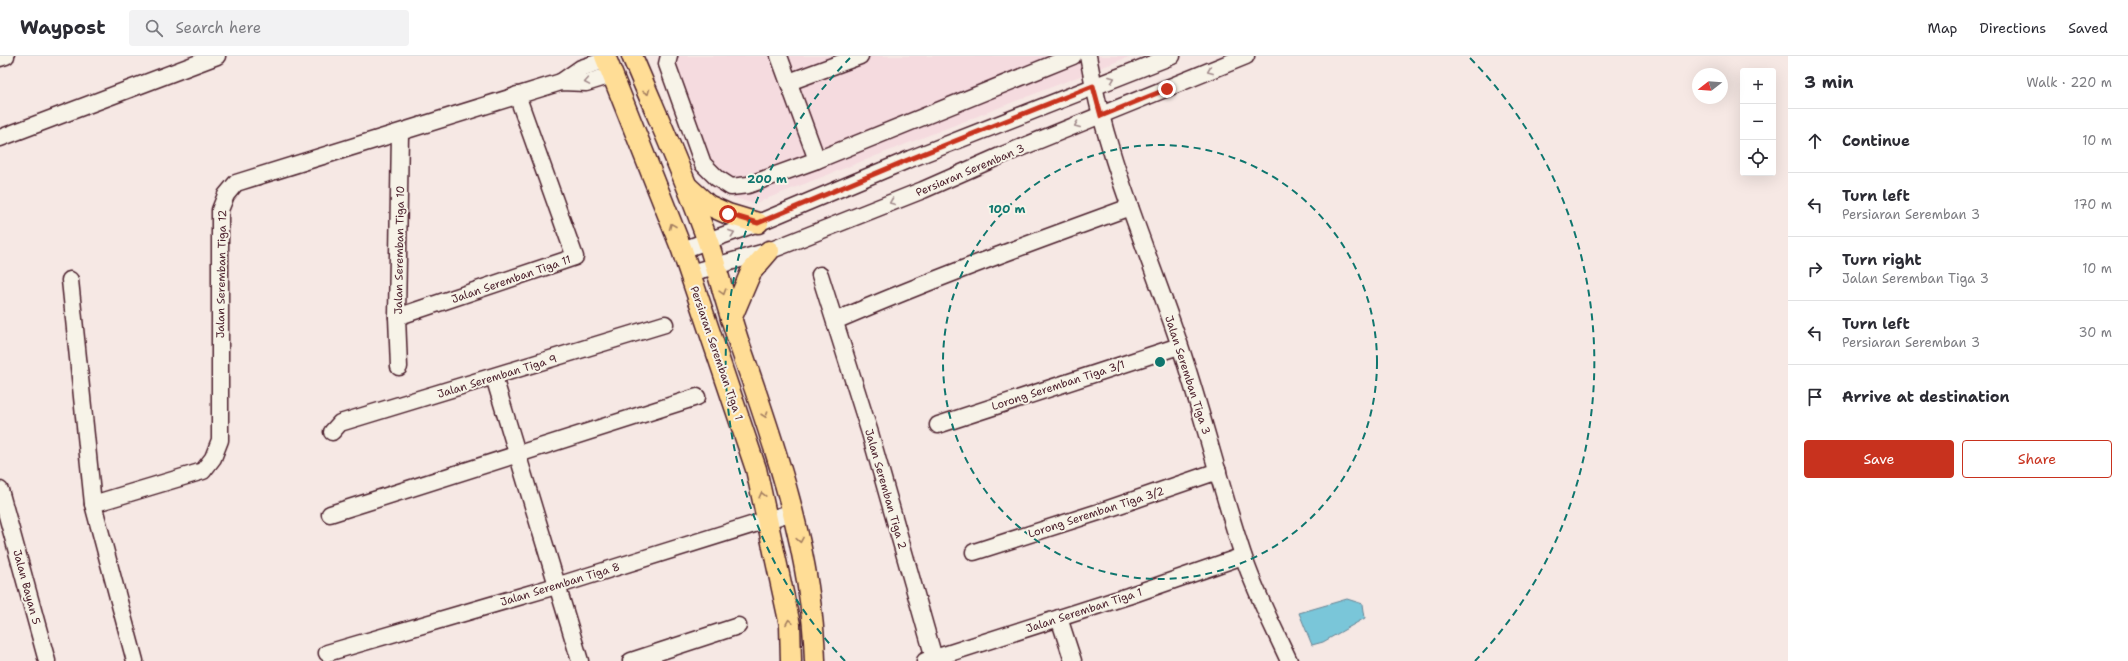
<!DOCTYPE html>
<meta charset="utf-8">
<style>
body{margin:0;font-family:"Shantell Sans",sans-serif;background:#f2f2f3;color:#2b2b33}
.controls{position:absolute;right:12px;top:12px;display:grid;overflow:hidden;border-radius:4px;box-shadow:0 4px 16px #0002}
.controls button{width:36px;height:36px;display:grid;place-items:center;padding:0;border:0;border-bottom:1px solid #e1e1e2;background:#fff;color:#2b2b33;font:20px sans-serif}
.compass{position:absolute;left:1692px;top:12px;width:36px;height:36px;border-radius:50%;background:#fff;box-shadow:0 4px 16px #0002;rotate:253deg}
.stop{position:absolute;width:12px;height:12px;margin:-9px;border:3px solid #c8321e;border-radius:50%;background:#fff}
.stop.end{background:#c8321e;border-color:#fff;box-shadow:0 1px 4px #0008}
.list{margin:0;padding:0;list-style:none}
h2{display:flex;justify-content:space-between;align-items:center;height:52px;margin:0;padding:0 16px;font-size:17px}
h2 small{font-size:13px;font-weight:400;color:#7c7c81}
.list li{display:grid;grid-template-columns:26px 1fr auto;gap:12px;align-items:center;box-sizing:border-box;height:64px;padding:0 16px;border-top:1px solid #e1e1e2}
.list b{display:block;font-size:15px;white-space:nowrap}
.list p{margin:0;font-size:13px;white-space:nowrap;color:#7c7c81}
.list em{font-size:13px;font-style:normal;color:#7c7c81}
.actions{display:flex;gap:8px;padding:12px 16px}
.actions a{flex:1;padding:9px 0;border:1px solid #c8321e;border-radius:4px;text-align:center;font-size:14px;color:#c8321e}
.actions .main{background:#c8321e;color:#fff}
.icon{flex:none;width:22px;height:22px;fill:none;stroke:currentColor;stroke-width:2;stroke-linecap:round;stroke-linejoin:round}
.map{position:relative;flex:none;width:1788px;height:605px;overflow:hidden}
header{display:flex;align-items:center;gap:24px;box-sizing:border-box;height:56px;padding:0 20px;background:#fff;border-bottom:1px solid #e1e1e2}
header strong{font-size:19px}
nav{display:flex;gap:22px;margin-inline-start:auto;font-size:14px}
.search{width:280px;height:36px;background:#f2f2f3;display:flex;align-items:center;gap:10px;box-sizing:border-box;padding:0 14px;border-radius:4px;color:#7c7c81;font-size:15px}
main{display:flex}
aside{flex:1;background:#fff}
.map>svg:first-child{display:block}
.built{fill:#f5dbdf}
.water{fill:#7ac6d9;stroke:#678393}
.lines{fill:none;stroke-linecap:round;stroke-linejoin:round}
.minor-casing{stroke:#4a1f2b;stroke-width:19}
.major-casing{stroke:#4a1f2b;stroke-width:23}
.minor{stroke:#f7f3e8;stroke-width:16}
.major{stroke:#ffdd96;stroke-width:20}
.oneway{stroke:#a0898a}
.oneway2{stroke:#a47e60}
.route{stroke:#c8321e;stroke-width:5}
.ring{fill:none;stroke:#0f766e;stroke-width:2;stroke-dasharray:7 5}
.labels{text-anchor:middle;stroke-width:4;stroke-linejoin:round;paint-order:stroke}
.street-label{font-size:11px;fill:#4a1f2b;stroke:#f7f3e8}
.centre{fill:#0f766e;stroke:#f7f3e8;stroke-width:2}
.ring-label{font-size:12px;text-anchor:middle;font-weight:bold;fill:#0f766e;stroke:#f7f3e8;stroke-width:4;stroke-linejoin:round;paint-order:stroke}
</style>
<header>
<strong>Waypost</strong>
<div class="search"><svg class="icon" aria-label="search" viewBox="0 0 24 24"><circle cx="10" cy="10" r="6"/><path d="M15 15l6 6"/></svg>Search here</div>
<nav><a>Map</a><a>Directions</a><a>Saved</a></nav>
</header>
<main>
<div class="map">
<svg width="1788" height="605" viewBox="0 0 1788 605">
<rect width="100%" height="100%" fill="#f6e8e4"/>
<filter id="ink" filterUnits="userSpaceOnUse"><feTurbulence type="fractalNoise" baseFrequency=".025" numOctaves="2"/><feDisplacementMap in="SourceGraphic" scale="8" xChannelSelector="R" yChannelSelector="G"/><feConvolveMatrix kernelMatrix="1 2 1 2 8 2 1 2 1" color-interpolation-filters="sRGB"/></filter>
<g filter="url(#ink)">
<!-- built -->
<polygon class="built" points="658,0 1131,0 753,148 718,136 694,114"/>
<!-- water -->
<polygon class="water" points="1347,543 1363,548 1365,562 1323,586 1312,589 1299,557"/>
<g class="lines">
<!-- minor casing -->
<g class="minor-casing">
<g id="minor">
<polyline points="669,0 667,8 703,108 717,122 731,131 748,129 817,104 1073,0"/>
<polyline points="779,0 817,104"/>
<path d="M 1088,0 C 1105,100 1148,194 1180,290 C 1203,359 1220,430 1243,499 C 1255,536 1273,570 1289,605"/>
<polyline points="0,2 6,0"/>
<polyline points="561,26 581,12 606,4"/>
<polyline points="789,26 860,0"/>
<polyline points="0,82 217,0"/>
<polyline points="682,194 758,167 910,103 1172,0"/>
<polyline points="690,217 769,195 923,134 1000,100 1246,0"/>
<polyline points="820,219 870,377 934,602"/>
<polyline points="70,224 93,448 135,605"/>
<polyline points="397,261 575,201 517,39"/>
<path d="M 835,265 C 932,223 1031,187 1130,151"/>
<polyline points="399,311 397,261 400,77"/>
<polyline points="494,321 580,605"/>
<polyline points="938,369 1179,290"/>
<polyline points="332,376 340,367 665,268"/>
<polyline points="0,434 47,605"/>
<polyline points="93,448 203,415 213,402 220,384 220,154 226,139 236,127 561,26 586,27 612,19"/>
<polyline points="330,458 697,341"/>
<polyline points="974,496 1102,455 1218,415"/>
<polyline points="1059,562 1073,605"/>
<polyline points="327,597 556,530 793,456"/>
<polyline points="631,605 738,570"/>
<polyline points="925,605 1128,540 1243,500"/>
</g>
</g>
<!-- major casing -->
<g class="major-casing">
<g id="major">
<polyline points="605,0 682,194 756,413 790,569 791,605"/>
<path d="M 632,0 C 658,62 686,123 708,186 C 719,220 728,254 739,287 C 775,390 812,495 815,605"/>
<polyline points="688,131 708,149 728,158 758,167"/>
<polyline points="731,263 751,216 769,195"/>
</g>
</g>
<!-- minor -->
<use href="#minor" class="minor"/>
<!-- major -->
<use href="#major" class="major"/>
</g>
<!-- one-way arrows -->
<defs><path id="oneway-chevron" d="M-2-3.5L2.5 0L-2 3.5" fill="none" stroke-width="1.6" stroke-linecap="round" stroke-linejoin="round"/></defs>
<g class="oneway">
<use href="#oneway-chevron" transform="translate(1210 15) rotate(158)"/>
<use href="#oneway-chevron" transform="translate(1112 23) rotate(-21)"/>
<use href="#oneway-chevron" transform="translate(587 26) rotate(170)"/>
<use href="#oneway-chevron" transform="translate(1077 69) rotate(158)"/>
<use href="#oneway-chevron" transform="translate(892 146) rotate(158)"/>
<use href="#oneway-chevron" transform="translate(732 177) rotate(-20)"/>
</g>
<g class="oneway2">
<use href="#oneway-chevron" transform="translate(647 36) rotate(68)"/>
<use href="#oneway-chevron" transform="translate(672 170) rotate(-112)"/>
<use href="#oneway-chevron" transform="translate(723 236) rotate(73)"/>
<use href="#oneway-chevron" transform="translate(765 359) rotate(71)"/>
<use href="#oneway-chevron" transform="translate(762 439) rotate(-104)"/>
<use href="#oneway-chevron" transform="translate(800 484) rotate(80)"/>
<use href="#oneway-chevron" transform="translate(789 566) rotate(-99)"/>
</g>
</g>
<g class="lines" filter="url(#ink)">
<!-- route -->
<polyline class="route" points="728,158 758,167 910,103 1093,30 1101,60 1167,33"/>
</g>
<!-- distance rings -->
<g class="ring">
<circle cx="1160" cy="306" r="217"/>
<path d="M845 605A434 434 0 0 1 850 2M1470 2A434 434 0 0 1 1475 605"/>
</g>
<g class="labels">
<!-- street labels -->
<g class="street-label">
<text transform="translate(970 114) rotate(-23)" y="4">Persiaran Seremban 3</text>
<text transform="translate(399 194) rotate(-89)" y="4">Jalan Seremban Tiga 10</text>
<text transform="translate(221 218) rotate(-89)" y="4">Jalan Seremban Tiga 12</text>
<text transform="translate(511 223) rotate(-19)" y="4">Jalan Seremban Tiga 11</text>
<text transform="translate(717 297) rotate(71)" y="4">Persiaran Seremban Tiga 1</text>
<text transform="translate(1188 319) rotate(72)" y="4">Jalan Seremban Tiga 3</text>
<text transform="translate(497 320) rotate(-17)" y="4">Jalan Seremban Tiga 9</text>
<text transform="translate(1058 329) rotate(-18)" y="4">Lorong Seremban Tiga 3/1</text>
<text transform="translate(886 433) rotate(74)" y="4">Jalan Seremban Tiga 2</text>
<text transform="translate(1096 456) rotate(-18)" y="4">Lorong Seremban Tiga 3/2</text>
<text transform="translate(560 528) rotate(-17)" y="4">Jalan Seremban Tiga 8</text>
<text transform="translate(27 531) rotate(75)" y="4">Jalan Bayan 5</text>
<text transform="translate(1084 554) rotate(-18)" y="4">Jalan Seremban Tiga 1</text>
</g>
</g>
<circle cx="1160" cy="306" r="6" class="centre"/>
<g class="ring-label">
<text x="767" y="127">200 m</text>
<text x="1007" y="157">100 m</text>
</g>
</svg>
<div class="controls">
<button>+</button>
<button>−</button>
<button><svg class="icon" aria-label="locate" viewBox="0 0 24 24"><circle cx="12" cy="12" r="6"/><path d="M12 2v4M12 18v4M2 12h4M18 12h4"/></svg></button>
</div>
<svg class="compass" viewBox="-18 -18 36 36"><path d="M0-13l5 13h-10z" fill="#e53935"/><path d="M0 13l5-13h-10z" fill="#7c7c81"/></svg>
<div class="stop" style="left:728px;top:158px"></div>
<div class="stop end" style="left:1167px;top:33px"></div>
</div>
<aside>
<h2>3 min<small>Walk · 220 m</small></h2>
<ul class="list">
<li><svg class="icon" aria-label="ahead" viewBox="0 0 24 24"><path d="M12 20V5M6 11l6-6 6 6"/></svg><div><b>Continue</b></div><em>10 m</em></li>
<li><svg class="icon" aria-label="left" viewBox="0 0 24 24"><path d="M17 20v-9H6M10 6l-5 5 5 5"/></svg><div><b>Turn left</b><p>Persiaran Seremban 3</p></div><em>170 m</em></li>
<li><svg class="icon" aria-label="right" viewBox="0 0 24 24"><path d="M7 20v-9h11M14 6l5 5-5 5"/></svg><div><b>Turn right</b><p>Jalan Seremban Tiga 3</p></div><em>10 m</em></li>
<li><svg class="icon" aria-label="left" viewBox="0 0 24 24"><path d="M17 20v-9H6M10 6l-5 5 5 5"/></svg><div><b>Turn left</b><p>Persiaran Seremban 3</p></div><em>30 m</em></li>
<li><svg class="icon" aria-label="arrive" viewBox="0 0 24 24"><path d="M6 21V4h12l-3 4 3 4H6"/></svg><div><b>Arrive at destination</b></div></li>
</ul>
<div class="actions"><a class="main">Save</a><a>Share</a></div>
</aside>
</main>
